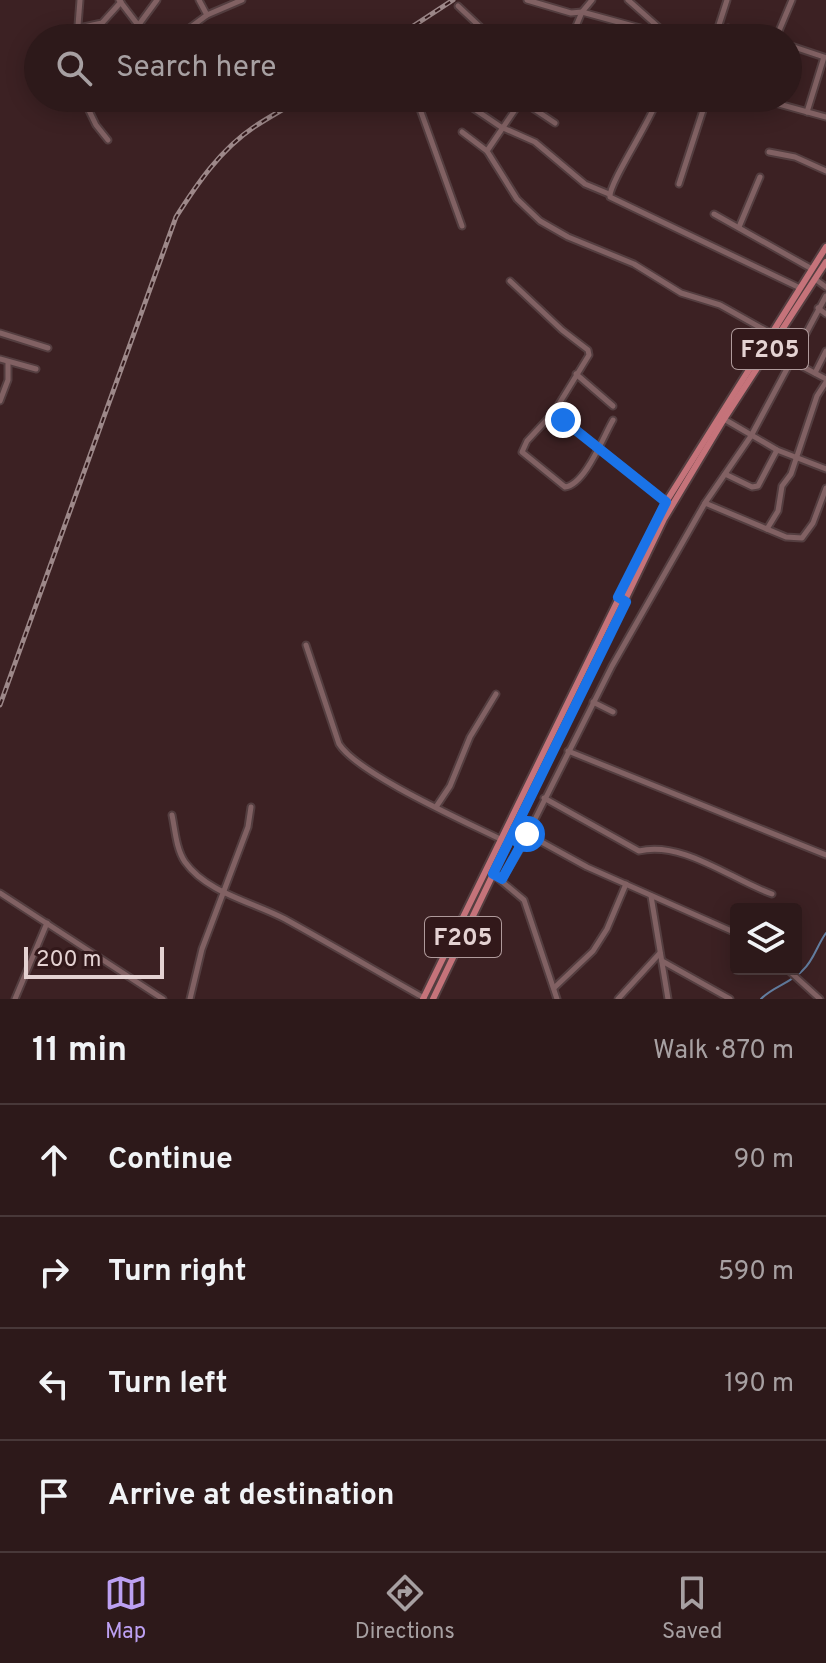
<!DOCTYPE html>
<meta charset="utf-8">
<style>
body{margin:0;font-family:Overpass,sans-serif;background:#392627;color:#f1f3f6}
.controls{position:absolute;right:24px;bottom:24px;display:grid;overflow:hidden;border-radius:8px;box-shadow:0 4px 20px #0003}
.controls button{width:72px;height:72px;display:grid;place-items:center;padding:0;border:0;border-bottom:2px solid #483839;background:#2d191a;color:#f1f3f6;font:40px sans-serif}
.scale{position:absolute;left:24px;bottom:20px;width:140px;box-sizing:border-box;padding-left:8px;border:4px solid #e4d2d2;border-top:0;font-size:22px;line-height:28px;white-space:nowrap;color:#e4d2d2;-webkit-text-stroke:6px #32181a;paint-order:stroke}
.stop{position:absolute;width:24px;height:24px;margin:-18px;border:6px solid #1a73e8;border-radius:50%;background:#fff}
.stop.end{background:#1a73e8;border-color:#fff;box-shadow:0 2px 8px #0008}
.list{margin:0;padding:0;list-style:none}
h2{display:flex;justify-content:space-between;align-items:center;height:104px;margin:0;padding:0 32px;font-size:34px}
h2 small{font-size:26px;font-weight:400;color:#a7a0a2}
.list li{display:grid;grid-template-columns:52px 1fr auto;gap:24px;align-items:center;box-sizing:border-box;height:112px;padding:0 32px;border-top:2px solid #483839}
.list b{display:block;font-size:30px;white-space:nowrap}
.list em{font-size:26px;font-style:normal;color:#a7a0a2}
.icon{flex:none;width:44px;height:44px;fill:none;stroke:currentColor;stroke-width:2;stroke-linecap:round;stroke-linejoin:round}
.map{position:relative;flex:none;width:826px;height:999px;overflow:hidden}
.search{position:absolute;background:#2d191a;box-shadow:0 4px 20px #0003;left:24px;right:24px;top:24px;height:88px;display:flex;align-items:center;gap:20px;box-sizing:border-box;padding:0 28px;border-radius:44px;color:#a7a0a2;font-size:30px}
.sheet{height:552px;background:#2d191a}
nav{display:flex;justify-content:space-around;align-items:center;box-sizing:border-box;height:112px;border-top:2px solid #483839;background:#2d191a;font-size:22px;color:#a7a0a2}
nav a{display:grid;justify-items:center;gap:4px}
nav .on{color:#bca0f2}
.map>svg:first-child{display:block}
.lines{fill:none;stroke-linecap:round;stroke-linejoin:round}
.stream{stroke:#647fa2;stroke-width:2}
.minor-casing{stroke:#543e40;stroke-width:9}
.major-casing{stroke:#543e40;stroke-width:10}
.minor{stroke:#816163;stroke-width:5}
.major{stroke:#c5737a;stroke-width:6}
.rail-casing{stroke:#9d8889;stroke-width:5}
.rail{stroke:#32181a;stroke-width:2;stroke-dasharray:6;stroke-linecap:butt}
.route{stroke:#1a73e8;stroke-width:10}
.labels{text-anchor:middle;stroke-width:8;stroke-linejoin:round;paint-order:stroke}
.shield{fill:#32181a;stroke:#af9a9b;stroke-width:2}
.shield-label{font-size:24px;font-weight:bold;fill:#e4d2d2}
</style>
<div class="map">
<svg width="826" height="999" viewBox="0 0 826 999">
<rect width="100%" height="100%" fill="#3c2123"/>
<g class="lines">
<!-- stream -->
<path class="stream" d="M 761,999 C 772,987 791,983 803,970 C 814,960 817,945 826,933"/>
<!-- minor casing -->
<g class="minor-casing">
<g id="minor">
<polyline points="119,0 138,25 153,38"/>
<polyline points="199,0 207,15"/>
<polyline points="527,0 571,13 582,12 677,38"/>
<polyline points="628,0 664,32"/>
<polyline points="458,6 492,38"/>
<polyline points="79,28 102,23 121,2"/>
<polyline points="717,31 728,28 759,38"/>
<polyline points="77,38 80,0"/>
<polyline points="129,38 157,0"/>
<polyline points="176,38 207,15 242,0"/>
<polyline points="418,38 436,32 442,38"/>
<polyline points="571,38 582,12 592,0"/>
<polyline points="721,38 717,31 727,0"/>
<polyline points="776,38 792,0"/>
<polyline points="788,45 824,57 807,112"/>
<polyline points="83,98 96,125 108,140"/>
<polyline points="416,98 462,226"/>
<polyline points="458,98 501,127 535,142 585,184 609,194"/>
<polyline points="523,98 487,151 517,199 540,221 568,237 634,264 681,293 720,305 772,334"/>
<path d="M 658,98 C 651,121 608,184 610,197 L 800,288"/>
<polyline points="757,98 826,117"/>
<polyline points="519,99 555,123"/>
<polyline points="462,132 487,151"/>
<polyline points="769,152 795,157 826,171"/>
<polyline points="679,184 707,98"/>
<polyline points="714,214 812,269"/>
<polyline points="739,227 760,177"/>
<polyline points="815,279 826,287"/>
<polyline points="510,281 562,330 588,350 589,355 554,412 666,502"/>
<polyline points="818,308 826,314"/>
<polyline points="0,333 48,348"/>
<polyline points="0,359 36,369"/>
<polyline points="792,361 826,379"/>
<polyline points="815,373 826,351"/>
<polyline points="576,374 613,406"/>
<polyline points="0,401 8,380 8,362"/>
<path d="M 554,412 L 527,441 L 522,452 L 565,487 C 585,485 603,437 613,420"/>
<polyline points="724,419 777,450 826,469"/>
<polyline points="725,474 752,487 758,486 777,450"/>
<polyline points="705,503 786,537 802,538 813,523 826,488"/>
<polyline points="767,529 778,511 782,486 791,474 817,396 826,382"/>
<path d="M 306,645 L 339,744 C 358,774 466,822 502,840"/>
<polyline points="593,702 613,712"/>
<polyline points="568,751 826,855"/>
<path d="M 544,798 L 639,851 C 682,840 732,880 772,894"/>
<polyline points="436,807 450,786 470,737 496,694"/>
<path d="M 172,815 C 175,829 176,849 185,862 C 207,893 253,902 285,919 C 332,945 378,972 424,998"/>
<polyline points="527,834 587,867 736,933"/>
<polyline points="493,874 524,900 557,999"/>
<polyline points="502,879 520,849 612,666 705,503 751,436 826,296"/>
<polyline points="0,893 163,999"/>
<polyline points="651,896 668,999"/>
<polyline points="662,961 730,999"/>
<polyline points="787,969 820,999"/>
<polyline points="554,988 593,951 607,929 626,884"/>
<polyline points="15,999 47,923"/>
<polyline points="190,999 202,949 248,827 251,807"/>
<polyline points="618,999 660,953"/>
</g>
</g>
<!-- major casing -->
<g class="major-casing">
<g id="major">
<polyline points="423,999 666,502 826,247"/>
<polyline points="433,999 664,519 724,419 826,262"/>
</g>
</g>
<!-- minor -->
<use href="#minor" class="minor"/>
<!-- major -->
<use href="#major" class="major"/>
<!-- rail casing -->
<g class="rail-casing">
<g id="rail">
<polyline points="395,38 453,0"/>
<path d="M 0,705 L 176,217 C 197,184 220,150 254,127 C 269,117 286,108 302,98"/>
</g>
</g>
<!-- rail -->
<use href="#rail" class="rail"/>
</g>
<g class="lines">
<!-- route -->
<polyline class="route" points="527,834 502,879 493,874 626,602 618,597 666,502 563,420"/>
</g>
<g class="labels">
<!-- shield labels -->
<g class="shield">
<rect x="732" y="329" width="76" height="40" rx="6"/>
<rect x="425" y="917" width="76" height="40" rx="6"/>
</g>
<g class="shield-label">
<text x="770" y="357">F205</text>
<text x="463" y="945">F205</text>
</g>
</g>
</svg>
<div class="controls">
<button><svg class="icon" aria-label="layers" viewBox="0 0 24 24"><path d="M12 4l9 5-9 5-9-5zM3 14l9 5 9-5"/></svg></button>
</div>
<div class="scale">200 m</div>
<div class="stop" style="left:527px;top:834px"></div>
<div class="stop end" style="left:563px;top:420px"></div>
<div class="search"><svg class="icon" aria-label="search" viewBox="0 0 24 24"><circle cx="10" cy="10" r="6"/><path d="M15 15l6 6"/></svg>Search here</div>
</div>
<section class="sheet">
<h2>11 min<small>Walk · 870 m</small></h2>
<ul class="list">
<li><svg class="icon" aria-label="ahead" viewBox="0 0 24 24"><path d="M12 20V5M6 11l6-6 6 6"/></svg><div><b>Continue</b></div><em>90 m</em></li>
<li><svg class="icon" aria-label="right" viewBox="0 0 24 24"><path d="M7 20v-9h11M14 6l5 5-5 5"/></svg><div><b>Turn right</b></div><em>590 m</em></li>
<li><svg class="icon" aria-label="left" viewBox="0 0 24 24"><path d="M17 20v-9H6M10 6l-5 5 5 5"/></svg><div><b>Turn left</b></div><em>190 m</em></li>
<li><svg class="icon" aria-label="arrive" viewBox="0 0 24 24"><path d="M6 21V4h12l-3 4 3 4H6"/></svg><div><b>Arrive at destination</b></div></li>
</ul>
</section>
<nav>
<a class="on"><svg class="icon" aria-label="map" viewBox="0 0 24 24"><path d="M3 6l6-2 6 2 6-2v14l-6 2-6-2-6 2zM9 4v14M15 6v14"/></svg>Map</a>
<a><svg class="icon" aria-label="directions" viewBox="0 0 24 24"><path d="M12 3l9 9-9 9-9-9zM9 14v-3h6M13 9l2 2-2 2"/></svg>Directions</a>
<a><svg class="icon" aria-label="saved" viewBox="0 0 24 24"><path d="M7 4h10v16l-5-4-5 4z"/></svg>Saved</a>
</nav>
